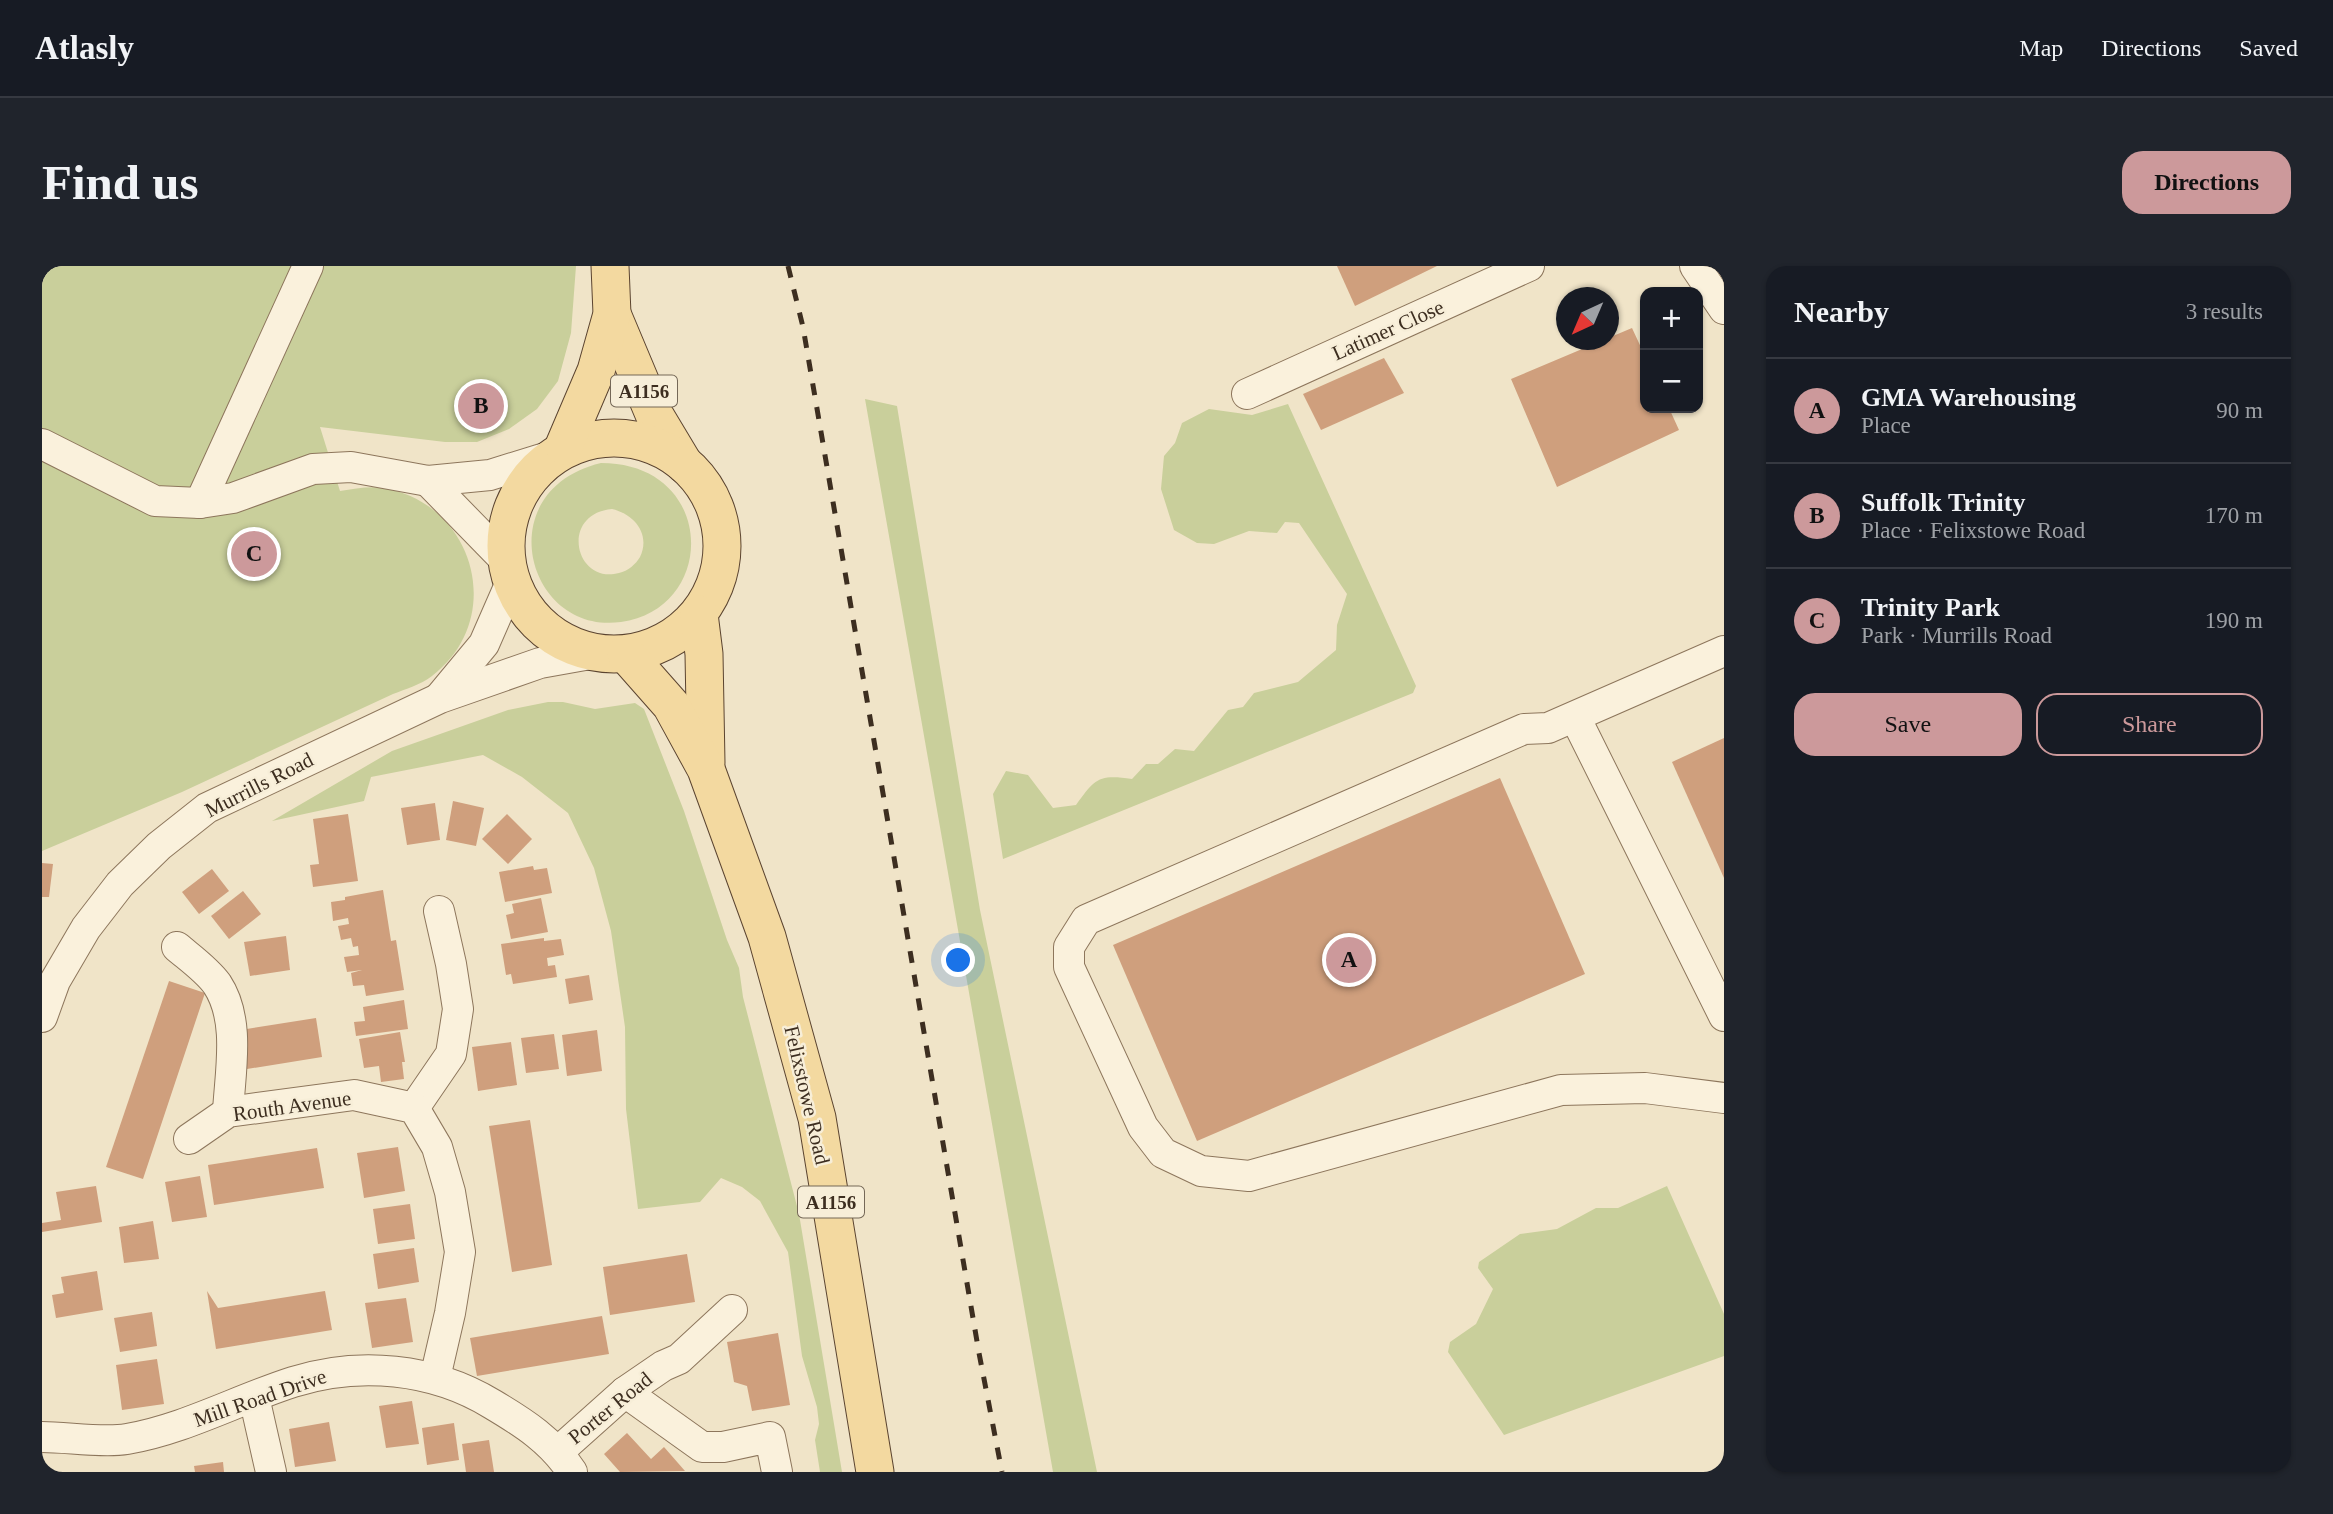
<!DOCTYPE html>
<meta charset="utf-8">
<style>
body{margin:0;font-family:Georgia,serif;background:#20242c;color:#f1f3f6}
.controls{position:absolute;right:21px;top:21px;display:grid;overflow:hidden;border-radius:14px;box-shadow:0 2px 5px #0004}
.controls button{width:63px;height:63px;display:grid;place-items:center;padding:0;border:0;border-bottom:2px solid #363941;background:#171b24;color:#f1f3f6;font:35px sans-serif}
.compass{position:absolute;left:1514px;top:21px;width:63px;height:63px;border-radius:50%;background:#171b24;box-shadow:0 2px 5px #0004;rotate:224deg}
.you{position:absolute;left:917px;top:695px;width:24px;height:24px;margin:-18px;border:5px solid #fff;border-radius:50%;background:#1a73e8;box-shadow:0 0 0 10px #1a73e833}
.badge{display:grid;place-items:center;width:46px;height:46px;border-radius:50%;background:#cc999b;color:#111;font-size:23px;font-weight:700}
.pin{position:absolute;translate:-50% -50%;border:4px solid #fff;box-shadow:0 2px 7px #0006}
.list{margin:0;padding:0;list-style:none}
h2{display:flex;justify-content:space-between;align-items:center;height:91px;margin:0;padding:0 28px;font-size:30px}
h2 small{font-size:23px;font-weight:400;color:#9ea1a6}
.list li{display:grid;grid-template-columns:46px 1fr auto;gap:21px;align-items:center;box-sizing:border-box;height:105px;padding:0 28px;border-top:2px solid #363941}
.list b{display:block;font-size:26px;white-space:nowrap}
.list p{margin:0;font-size:23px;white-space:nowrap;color:#9ea1a6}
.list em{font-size:23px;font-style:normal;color:#9ea1a6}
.actions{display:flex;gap:14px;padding:21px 28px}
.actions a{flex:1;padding:16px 0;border:2px solid #cc999b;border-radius:21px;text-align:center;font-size:24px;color:#cc999b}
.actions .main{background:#cc999b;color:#111}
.map{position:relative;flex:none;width:1682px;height:1206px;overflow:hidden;border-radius:21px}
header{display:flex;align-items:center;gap:42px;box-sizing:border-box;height:98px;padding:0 35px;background:#171b24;border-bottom:2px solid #363941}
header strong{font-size:33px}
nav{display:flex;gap:38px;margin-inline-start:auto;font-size:24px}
.intro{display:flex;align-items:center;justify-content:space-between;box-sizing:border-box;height:168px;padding:0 42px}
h1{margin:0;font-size:49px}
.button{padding:18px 32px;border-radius:21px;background:#cc999b;color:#111;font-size:24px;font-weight:700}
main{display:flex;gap:42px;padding:0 42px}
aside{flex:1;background:#171b24;border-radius:21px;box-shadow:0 2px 5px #0004}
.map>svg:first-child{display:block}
.green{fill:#c9cf9b;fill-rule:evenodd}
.building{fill:#cf9f7d}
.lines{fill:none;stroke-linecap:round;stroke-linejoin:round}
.minor-casing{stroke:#8d765c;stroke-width:32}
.major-casing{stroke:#5b4430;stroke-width:39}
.minor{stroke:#faf1dc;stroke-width:30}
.major{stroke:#f3d9a0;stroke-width:37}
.rail{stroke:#3d2e20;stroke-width:5;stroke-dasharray:12 12;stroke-linecap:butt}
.labels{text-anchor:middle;stroke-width:5;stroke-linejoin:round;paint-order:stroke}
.shield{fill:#f7eed8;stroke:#756857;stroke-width:2}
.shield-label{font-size:19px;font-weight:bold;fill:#3d2e20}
.street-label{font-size:21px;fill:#3d2e20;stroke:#f7eed8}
</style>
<header>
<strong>Atlasly</strong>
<nav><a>Map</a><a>Directions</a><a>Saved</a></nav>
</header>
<div class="intro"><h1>Find us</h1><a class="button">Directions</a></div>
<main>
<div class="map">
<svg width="1682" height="1206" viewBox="0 0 1682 1206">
<rect width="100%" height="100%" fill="#f0e4c8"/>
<!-- green -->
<g class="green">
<path d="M 0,0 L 534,0 L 529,67 L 516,115 L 495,143 L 467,163 L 435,176 L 403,176 L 278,161 L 298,225 C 312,223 327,220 341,222 C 433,237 465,353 390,410 C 378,419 364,423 351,428 L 140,526 L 0,585 Z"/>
<polygon points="823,133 855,140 938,644 1055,1206 1011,1206"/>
<path d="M 1246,138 L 1374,420 L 1371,427 L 961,593 L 951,528 L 964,505 L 986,509 L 1011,542 L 1034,539 C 1053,513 1056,508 1090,513 L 1104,498 L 1116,498 L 1133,483 L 1152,485 L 1186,444 L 1201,441 L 1212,427 L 1256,416 L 1294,384 L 1295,359 L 1305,328 L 1257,257 L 1243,256 L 1235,267 L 1207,265 L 1172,278 L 1155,277 L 1132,264 L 1119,223 L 1122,190 L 1133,177 L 1140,157 L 1167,143 L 1210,149 Z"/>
<path d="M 559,197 C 674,197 677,342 579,356 C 484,369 446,224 559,197 ZM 570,243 C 592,248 609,268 598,291 C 594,298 586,305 577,307 C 533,319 517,248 570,243 Z"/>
<polygon points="506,436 521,436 553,443 593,437 602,443 642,545 685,674 697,702 701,731 757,948 800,1206 778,1206 773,1174 777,1158 775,1141 760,1090 746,986 718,935 700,921 679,912 658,936 596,943 584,843 583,761 569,665 552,602 526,547 480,511 441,489 329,511 322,535 230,555 350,485 466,444"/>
<polygon points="1625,920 1682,1048 1682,1090 1462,1169 1406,1086 1408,1076 1434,1058 1451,1023 1436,1002 1437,996 1478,968 1515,963 1554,942 1576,942"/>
</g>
<!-- building -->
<g class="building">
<polygon points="1295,0 1395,0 1313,40"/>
<polygon points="1590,62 1603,90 1603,142 1627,142 1637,164 1515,221 1469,113"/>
<polygon points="1342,92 1362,127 1279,164 1261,128"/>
<polygon points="1682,472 1682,612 1630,496"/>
<polygon points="1458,512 1543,708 1155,875 1071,679"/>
<polygon points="411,535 442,542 434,580 404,574"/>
<polygon points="393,537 398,574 365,579 359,542"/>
<polygon points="306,548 316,615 271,621 268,599 277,598 271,553"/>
<polygon points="465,548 490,573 466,598 440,573"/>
<polygon points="0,597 11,598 7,631 0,631"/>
<polygon points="491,600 492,604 505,602 510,627 463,636 457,606"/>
<polygon points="170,603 187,625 157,648 140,626"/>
<polygon points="341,624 349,675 354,674 362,724 324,730 322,719 311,720 309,707 320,704 305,706 302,691 317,689 316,680 311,681 309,672 299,674 296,660 307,658 306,652 291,655 289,636 303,634 303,631"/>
<polygon points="201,625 219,648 187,673 169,650"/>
<polygon points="499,632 506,666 469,673 464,649 472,647 470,638"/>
<polygon points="244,670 248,704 208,710 202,676"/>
<polygon points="502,672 502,675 519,673 522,689 505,692 506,700 513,699 515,711 471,718 469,708 464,709 459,678"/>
<polygon points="547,709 551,734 527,738 523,713"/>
<polygon points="127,715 163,727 101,913 64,901"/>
<polygon points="362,734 366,763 314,770 312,756 323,755 321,741"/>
<polygon points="274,752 280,791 199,804 192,765"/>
<polygon points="555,764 560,805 525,810 520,769"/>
<polygon points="358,766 363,796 360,796 362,813 339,816 337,800 322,802 317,773"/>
<polygon points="512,768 517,803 484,807 479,772"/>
<polygon points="469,776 475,819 436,825 430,781"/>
<polygon points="488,854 510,999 470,1006 447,860"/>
<polygon points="356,881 363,925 322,932 315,887"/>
<polygon points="275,882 282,922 172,939 166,899"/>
<polygon points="158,910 165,951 130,956 123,916"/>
<polygon points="54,920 60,956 0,966 0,957 19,954 14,926"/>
<polygon points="368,938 373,973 336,978 331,943"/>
<polygon points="111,955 117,993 82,997 77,961"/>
<polygon points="372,982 377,1016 336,1023 331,988"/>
<polygon points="645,988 653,1036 568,1049 561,1001"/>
<polygon points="55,1005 61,1044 14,1052 10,1029 22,1027 19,1011"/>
<polygon points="165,1025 176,1042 283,1025 290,1064 174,1083"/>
<polygon points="364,1032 371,1076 330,1082 323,1037"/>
<polygon points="110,1046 115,1080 78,1086 72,1052"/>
<polygon points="560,1050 567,1088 435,1110 428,1072"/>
<polygon points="736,1067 748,1139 710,1145 705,1120 692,1116 685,1076"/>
<polygon points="115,1093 122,1138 80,1144 74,1099"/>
<polygon points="370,1135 377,1178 344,1182 337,1140"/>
<polygon points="287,1156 294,1195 253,1201 247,1163"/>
<polygon points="412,1157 417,1194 385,1199 380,1162"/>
<polygon points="585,1167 609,1193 622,1181 643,1205 578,1206 562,1188"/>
<polygon points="447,1174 452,1206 424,1206 420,1178"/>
<polygon points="181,1196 182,1206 153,1206 152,1200"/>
</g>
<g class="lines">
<!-- minor casing -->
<g class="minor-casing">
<g id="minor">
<polyline points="1653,0 1682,43"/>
<polyline points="1205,128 1487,0"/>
<polyline points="0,178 113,235 158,237 191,232 271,203 309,201 386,215"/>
<polyline points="158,237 266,0"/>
<polyline points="466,297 386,215 448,209 506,191"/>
<polyline points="1682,385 1506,462 1482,463 1044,654 1027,681 1027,701 1101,861 1121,887 1159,905 1207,910 1519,824 1603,822 1682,832"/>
<polyline points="398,431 442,378 470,314"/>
<polyline points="1533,451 1682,750"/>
<path d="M 135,681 C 148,692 165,704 175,718 C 199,754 188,806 186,846"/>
<polyline points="0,751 13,715 44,662 78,618 117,580 165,542 398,432 498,397 554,387"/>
<polyline points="372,842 409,788 416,743 409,698 397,645"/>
<polyline points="147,873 186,846 312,829 372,842 395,881 408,926 418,986 408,1047 393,1112"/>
<polyline points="583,1126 660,1181 681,1181 728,1171 735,1206"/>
<polyline points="212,1131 229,1206"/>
<path d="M 0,1171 C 25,1171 61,1177 85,1173 C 143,1163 195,1134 251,1116 C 317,1095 391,1102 450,1138 C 482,1157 510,1175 530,1206"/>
<polyline points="517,1185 583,1126 621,1100 637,1093 690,1044"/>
</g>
</g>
<!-- major casing -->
<g class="major-casing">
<g id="major">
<polyline points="570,48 612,148 642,198"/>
<circle cx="572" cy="280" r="108"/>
<polyline points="522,180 554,105 570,48 568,0"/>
<polyline points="657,348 662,388 664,497"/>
<polyline points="584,388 629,439 664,503 725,671 775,852 833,1206"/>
</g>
</g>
<!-- minor -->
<use href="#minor" class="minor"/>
<!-- major -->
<use href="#major" class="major"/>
<!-- rail -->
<polyline class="rail" points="746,0 761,61 937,1087 960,1206"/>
</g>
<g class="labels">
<!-- shield labels -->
<g class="shield">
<rect x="569" y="109.5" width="66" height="31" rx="5"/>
<rect x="756" y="920.5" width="66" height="31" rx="5"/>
</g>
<g class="shield-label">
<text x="602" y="132">A1156</text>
<text x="789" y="943">A1156</text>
</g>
<!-- street labels -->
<g class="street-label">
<text transform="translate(1346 64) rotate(-24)" y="7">Latimer Close</text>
<text transform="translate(217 519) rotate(-27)" y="7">Murrills Road</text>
<text transform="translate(765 829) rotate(77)" y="7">Felixstowe Road</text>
<text transform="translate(250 840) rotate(-8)" y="7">Routh Avenue</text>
<text transform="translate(218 1132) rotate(-19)" y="7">Mill Road Drive</text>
<text transform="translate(568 1142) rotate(-39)" y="7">Porter Road</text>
</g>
</g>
</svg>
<div class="controls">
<button>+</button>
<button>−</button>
</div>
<svg class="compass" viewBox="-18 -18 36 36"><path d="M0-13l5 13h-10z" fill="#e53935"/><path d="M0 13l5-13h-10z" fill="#9ea1a6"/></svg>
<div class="you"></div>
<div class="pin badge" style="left:1307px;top:694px">A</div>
<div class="pin badge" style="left:439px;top:140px">B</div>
<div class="pin badge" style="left:212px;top:288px">C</div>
</div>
<aside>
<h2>Nearby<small>3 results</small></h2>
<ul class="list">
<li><span class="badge">A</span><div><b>GMA Warehousing</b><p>Place</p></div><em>90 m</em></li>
<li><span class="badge">B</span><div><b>Suffolk Trinity</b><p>Place · Felixstowe Road</p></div><em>170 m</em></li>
<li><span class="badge">C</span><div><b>Trinity Park</b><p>Park · Murrills Road</p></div><em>190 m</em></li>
</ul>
<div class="actions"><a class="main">Save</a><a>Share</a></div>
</aside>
</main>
